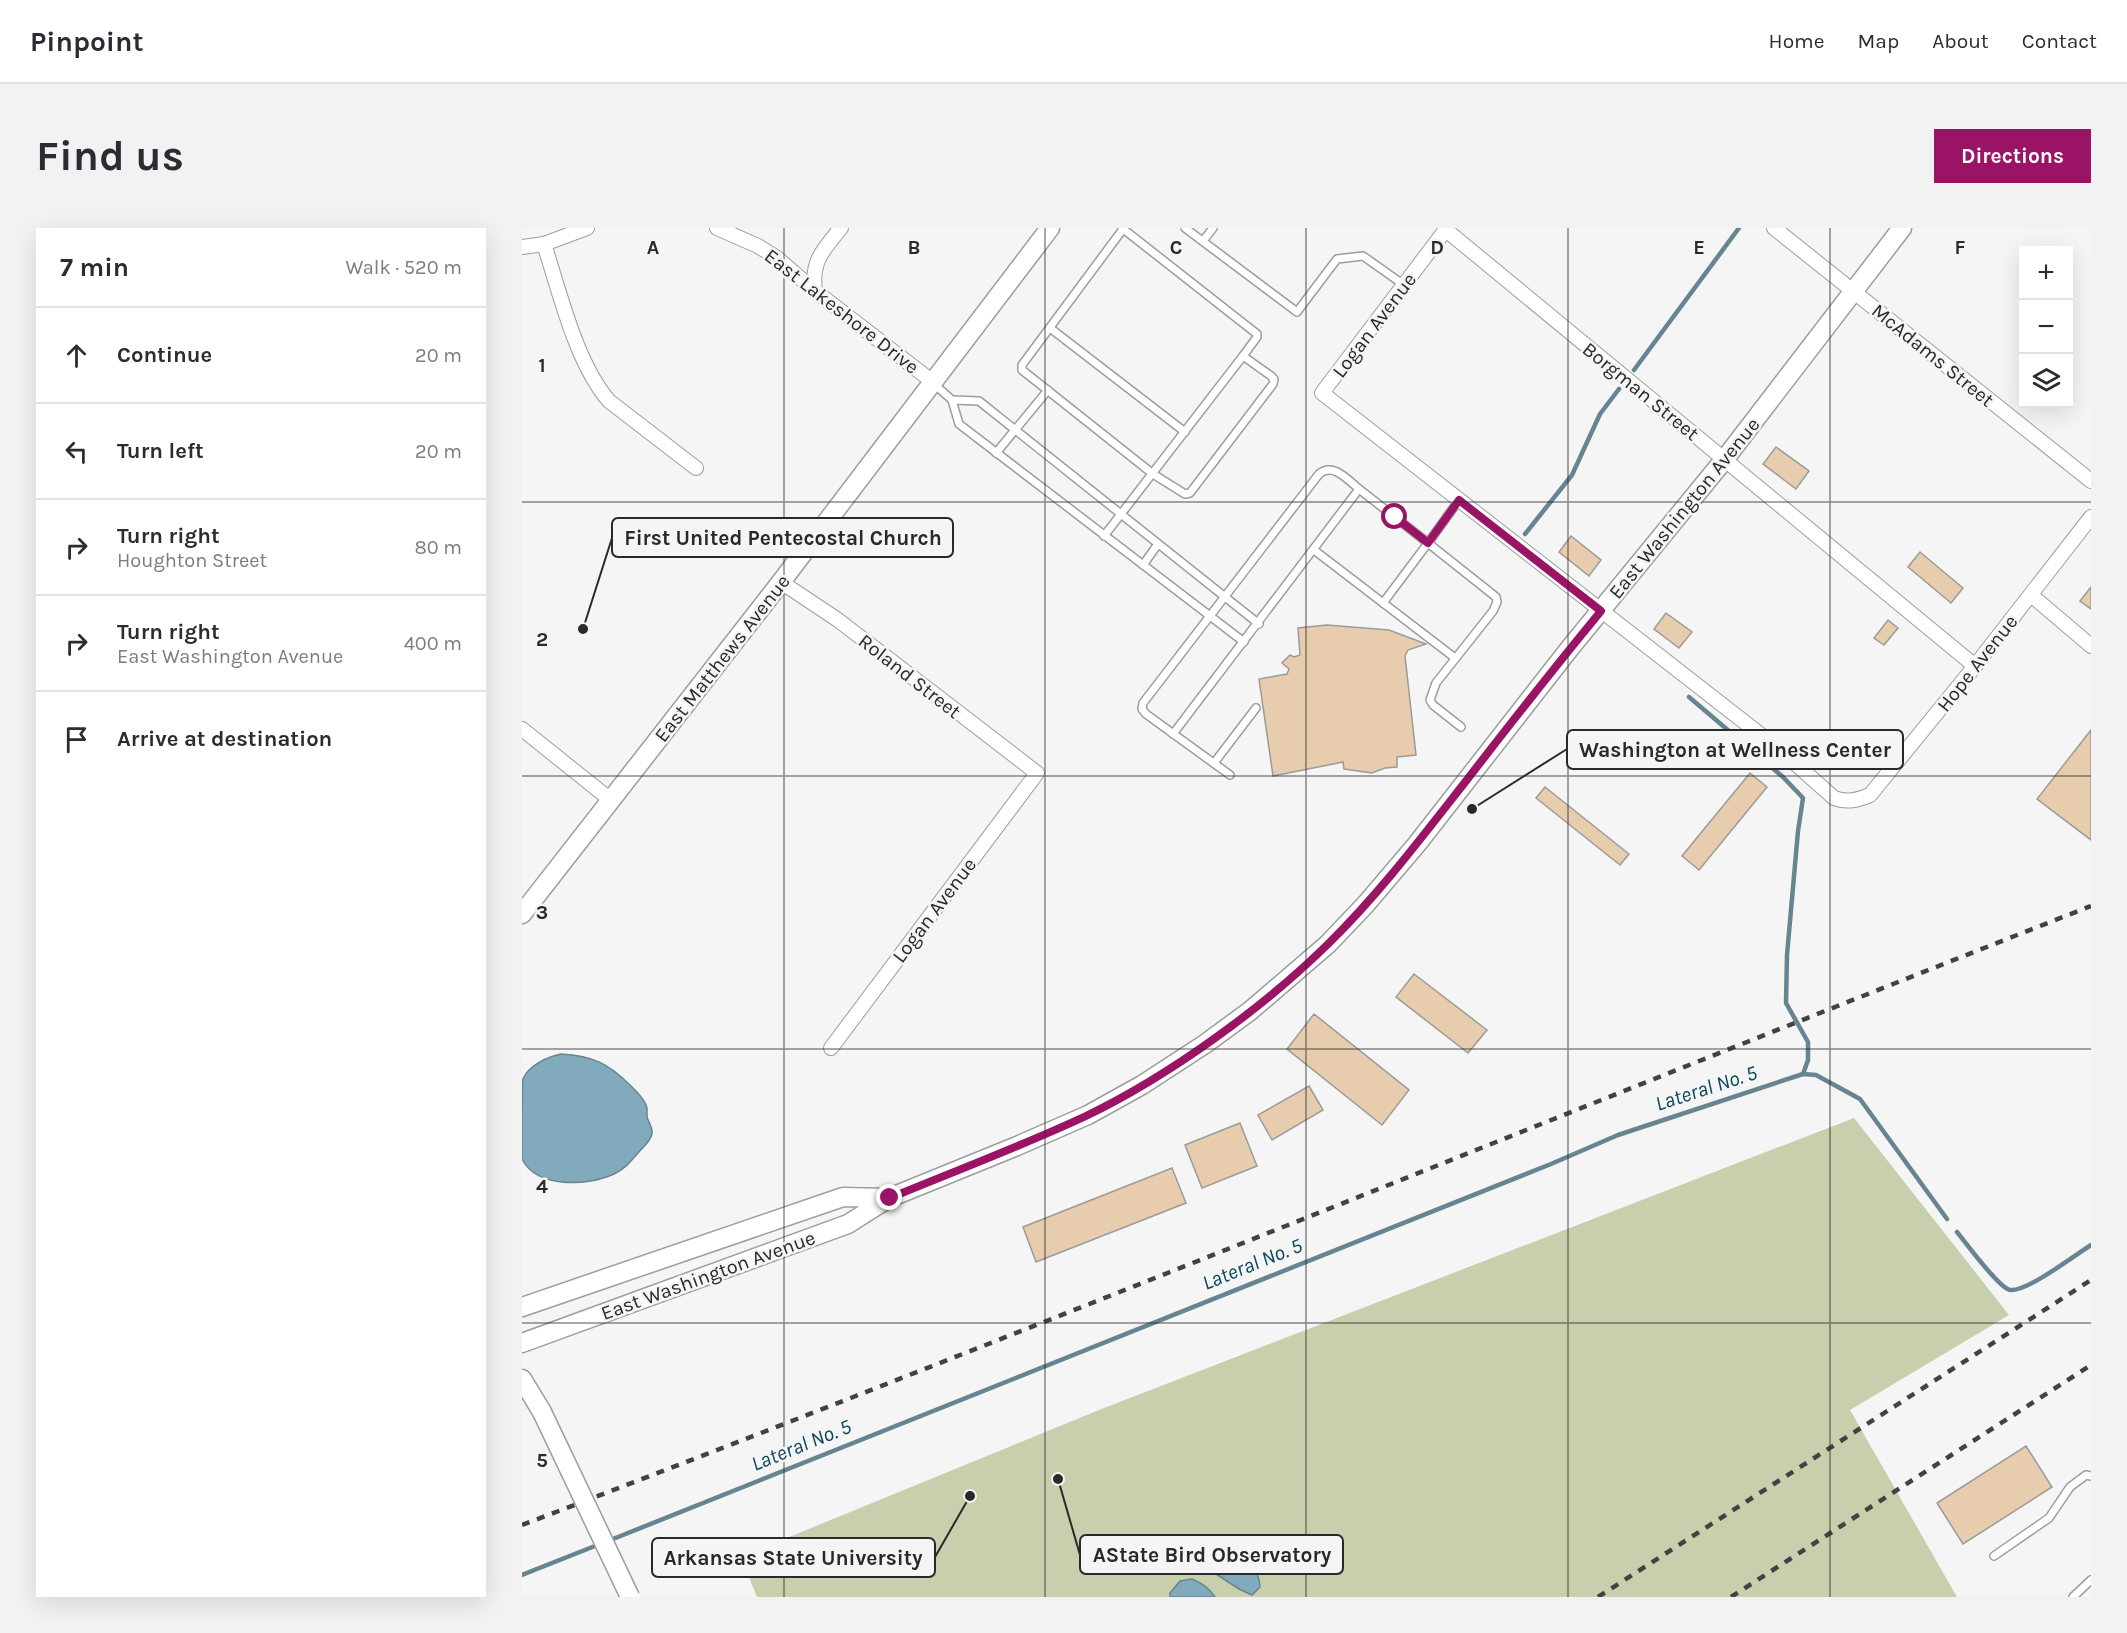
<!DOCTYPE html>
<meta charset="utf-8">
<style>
body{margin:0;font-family:Karla,sans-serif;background:#f2f2f3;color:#2b2b33}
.controls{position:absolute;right:18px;top:18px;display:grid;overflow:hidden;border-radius:0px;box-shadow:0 6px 24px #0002}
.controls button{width:54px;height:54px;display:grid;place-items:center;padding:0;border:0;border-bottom:2px solid #e1e1e2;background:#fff;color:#2b2b33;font:30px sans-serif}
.stop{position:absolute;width:18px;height:18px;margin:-14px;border:4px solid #9a1365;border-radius:50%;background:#fff}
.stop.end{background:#9a1365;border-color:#fff;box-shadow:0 2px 6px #0008}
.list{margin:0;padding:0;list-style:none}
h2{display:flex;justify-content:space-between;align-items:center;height:78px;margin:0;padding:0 24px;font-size:26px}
h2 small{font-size:20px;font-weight:400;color:#7c7c81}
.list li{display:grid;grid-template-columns:39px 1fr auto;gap:18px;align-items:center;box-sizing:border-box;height:96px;padding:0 24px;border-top:2px solid #e1e1e2}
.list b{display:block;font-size:22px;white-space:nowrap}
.list p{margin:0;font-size:20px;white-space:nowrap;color:#7c7c81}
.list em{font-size:20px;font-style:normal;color:#7c7c81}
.icon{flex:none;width:33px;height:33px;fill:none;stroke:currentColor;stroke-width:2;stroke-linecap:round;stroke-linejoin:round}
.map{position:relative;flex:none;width:1569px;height:1369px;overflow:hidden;border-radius:0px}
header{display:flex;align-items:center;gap:36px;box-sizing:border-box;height:84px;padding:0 30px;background:#fff;border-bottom:2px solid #e1e1e2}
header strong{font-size:28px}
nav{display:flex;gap:33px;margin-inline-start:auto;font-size:21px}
.intro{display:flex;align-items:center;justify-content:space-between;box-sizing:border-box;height:144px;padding:0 36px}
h1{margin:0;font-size:42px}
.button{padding:15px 27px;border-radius:0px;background:#9a1365;color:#fff;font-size:21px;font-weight:700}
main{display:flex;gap:36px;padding:0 36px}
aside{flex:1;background:#fff;border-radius:0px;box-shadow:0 6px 24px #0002}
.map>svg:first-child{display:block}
.green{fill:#c7cfac}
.water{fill:#81abbd;stroke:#678491;stroke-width:1.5}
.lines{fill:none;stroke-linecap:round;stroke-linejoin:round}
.stream{stroke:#678491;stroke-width:4.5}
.building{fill:#e7ccad;stroke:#9c9b9a;stroke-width:1.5}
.service-casing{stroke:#9d9d9f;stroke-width:10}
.minor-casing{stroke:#9d9d9f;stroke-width:16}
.tertiary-casing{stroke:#9d9d9f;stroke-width:21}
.service{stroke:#fff;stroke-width:7}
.minor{stroke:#fff;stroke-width:14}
.tertiary{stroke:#fff;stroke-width:18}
.rail{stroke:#424243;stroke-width:4.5;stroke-dasharray:8 8;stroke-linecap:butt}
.tertiary-bridge-casing{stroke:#9d9d9f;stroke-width:21;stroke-linecap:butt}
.tertiary-bridge{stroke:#fff;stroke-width:18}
.route{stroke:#9a1365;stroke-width:8}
.grid{fill:none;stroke:#29292a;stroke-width:1.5;stroke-opacity:0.55}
.labels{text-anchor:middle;stroke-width:5;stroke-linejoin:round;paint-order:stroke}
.street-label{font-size:20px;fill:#29292a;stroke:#f5f5f6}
.water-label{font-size:21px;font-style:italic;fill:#094659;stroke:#f5f5f6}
.grid-label{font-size:20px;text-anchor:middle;font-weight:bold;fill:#29292a;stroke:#f5f5f6;stroke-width:5;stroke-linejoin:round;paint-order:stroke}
.leader{fill:none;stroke:#29292a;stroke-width:2}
.callout-dot{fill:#29292a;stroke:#f5f5f6;stroke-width:2}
.callout{fill:#f5f5f6;stroke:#29292a;stroke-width:2}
.callout-label{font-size:21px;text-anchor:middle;font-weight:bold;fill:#29292a}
</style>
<header>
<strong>Pinpoint</strong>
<nav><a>Home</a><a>Map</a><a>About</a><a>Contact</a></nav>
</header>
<div class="intro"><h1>Find us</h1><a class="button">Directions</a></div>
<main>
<aside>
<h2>7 min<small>Walk · 520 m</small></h2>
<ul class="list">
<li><svg class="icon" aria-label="ahead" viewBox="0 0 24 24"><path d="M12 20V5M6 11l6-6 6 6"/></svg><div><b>Continue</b></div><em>20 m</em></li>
<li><svg class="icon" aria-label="left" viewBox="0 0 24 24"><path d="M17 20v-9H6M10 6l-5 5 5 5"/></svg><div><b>Turn left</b></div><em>20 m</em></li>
<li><svg class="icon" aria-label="right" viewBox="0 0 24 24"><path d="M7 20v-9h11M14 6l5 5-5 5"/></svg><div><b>Turn right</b><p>Houghton Street</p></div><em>80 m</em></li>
<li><svg class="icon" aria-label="right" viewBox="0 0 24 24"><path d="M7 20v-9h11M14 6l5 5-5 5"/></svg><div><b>Turn right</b><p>East Washington Avenue</p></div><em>400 m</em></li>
<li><svg class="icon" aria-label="arrive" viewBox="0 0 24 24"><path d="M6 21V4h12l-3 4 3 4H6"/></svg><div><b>Arrive at destination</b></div></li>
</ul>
</aside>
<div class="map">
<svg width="1569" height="1369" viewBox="0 0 1569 1369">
<rect width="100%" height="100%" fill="#f5f5f6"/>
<!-- green -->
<path class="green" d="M 1332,890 L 1487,1087 L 1328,1182 L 1435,1369 L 235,1369 C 229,1353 218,1335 233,1323 L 577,1182 Z"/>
<!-- water -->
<g class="water">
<path d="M 39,826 C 71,828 86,835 109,858 C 115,864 123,871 125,880 C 125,881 125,887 125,889 C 127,896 131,899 130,906 C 128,914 121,919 116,925 C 109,933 103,941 92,946 C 66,958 15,961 0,931 C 0,918 0,859 1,851 C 7,837 25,829 39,826 Z"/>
<path d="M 710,1319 C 726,1327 737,1341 738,1359 L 730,1367 L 717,1361 L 694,1346 L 694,1332 L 701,1323 Z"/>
<path d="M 670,1351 C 680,1355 687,1360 693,1369 L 648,1369 L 648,1365 L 658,1353 Z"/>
</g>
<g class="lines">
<!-- stream -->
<g class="stream">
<polyline points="1112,142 1217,0"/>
<polyline points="1003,306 1050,247 1078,186 1097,161"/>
<polyline points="1167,469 1261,549 1281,570 1276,603 1265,727 1264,775 1286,814 1286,832 1281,846"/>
<path d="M 1435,1004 C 1444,1015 1477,1060 1488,1062 C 1505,1064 1553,1027 1569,1017"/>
<polyline points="86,1313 1029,936 1096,907 1281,846 1294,847 1338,871 1425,991"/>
<polyline points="0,1347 78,1316"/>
</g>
</g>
<!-- building -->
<g class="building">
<polygon points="1254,219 1287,243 1274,261 1241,236"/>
<polygon points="1049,308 1079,332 1067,348 1037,324"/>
<polygon points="1398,324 1441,360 1429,375 1386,339"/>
<polygon points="1569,359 1569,381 1558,373"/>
<polygon points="1144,385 1170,404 1157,420 1132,401"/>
<polygon points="1366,392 1376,400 1362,417 1352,410"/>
<polygon points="805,397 867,402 904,416 886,422 883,428 894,527 875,529 875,539 863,540 850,545 822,541 821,534 751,548 737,451 765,446 767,441 760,435 768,427 772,429 778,427 776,400"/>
<polygon points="1569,502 1569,612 1515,571"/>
<polygon points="1228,545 1245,559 1177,642 1160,628"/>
<polygon points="1023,559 1107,626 1098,637 1014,570"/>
<polygon points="892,746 965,802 946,825 874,769"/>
<polygon points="792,786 887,862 860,897 765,821"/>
<polygon points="787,858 801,882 750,912 736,887"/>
<polygon points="718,895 735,938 680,960 663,917"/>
<polygon points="650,940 664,975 514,1034 501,999"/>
<polygon points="1504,1218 1530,1259 1441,1316 1415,1275"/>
</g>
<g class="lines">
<!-- service casing -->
<g class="service-casing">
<g id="service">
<polyline points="663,0 775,84 815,31 841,28 882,57"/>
<polyline points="601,1 500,137 500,142 631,246 663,266 668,265 751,156 752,151 749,148 721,128"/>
<polyline points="681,13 691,0"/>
<polyline points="528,100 663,204"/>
<polyline points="412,156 430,172 437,196 722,414"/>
<polyline points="430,172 457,173 737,396"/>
<polyline points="474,225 526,162"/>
<polyline points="582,308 721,128 735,109 735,106 600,0"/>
<polyline points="792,322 933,430"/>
<polyline points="621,337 636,316"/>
<polyline points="861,375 906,315 974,369 975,374 971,383 914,455 908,472 911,477 939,499"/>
<polyline points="651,506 837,261 906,315 937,272"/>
<polyline points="692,535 734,480"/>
<path d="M 708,547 L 624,486 L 620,481 L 621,475 L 797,246 C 811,234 826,252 837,261"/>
<polyline points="1472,1328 1527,1290 1548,1259 1564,1247 1569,1248"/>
<polyline points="1551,1369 1569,1352"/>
</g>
</g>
<!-- minor casing -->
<g class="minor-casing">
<g id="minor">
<polyline points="195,0 236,18 255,30 293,63 411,154"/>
<path d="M 925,0 L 800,165 L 1257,521 L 1312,570 C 1325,575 1336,572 1348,567 L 1453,438 L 1569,289"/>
<polyline points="1252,0 1569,253"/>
<polyline points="924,2 1453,438"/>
<path d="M 22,16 C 38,65 54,135 87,173 L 174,240"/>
<polyline points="0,19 22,16 65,0"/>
<path d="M 293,63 C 289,33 301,22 319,0"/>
<polyline points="259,354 316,392 515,545 309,820"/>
<polyline points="1509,367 1569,418"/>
<polyline points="0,501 90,573"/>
</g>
</g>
<!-- tertiary casing -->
<g class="tertiary-casing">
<g id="tertiary">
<polyline points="0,686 259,354 528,0"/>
<polyline points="0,1079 321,969 367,970"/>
<polyline points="0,1115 326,996 367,970 495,918 566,887 620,857 683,816 728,783 806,716 844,676 895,616 1048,420 1202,232 1380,0"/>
<polyline points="0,1151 20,1184"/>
</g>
</g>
<!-- service -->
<use href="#service" class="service"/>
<!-- minor -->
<use href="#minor" class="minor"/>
<!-- tertiary -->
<use href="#tertiary" class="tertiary"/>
<!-- rail -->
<g class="rail">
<path d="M 0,1297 C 525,1097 1046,883 1569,678"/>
<polyline points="1076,1369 1569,1052"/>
<polyline points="1209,1369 1569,1137"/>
</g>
<!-- tertiary-bridge casing -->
<g class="tertiary-bridge-casing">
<polyline id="tertiary-bridge" points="20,1184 108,1369"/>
</g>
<!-- tertiary-bridge -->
<use href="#tertiary-bridge" class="tertiary-bridge"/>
</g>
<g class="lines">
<!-- route -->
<path class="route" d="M 368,970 C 433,943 500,918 564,888 C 647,848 741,780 806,716 C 857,666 900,609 944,553 C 988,496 1033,439 1079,383 L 937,272 L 906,315 L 873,289"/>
</g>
<!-- grid -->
<path class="grid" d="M 262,0 L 262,1369M 523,0 L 523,1369M 784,0 L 784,1369M 1046,0 L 1046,1369M 1308,0 L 1308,1369M 0,274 L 1569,274M 0,548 L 1569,548M 0,821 L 1569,821M 0,1095 L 1569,1095"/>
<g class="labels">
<!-- street labels -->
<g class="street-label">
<text transform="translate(320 83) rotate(38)" y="7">East Lakeshore Drive</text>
<text transform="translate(852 97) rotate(-53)" y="7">Logan Avenue</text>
<text transform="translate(1411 127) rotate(39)" y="7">McAdams Street</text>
<text transform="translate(1119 163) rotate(39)" y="7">Borgman Street</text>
<text transform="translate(1162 280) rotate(-51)" y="7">East Washington Avenue</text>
<text transform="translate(200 430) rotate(-52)" y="7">East Matthews Avenue</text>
<text transform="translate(1455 435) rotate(-52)" y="7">Hope Avenue</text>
<text transform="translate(388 448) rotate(38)" y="7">Roland Street</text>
<text transform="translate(412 682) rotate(-53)" y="7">Logan Avenue</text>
<text transform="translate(186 1047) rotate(-20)" y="7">East Washington Avenue</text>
</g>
<!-- water labels -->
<g class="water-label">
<text transform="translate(1184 860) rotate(-18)" y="7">Lateral No. 5</text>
<text transform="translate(730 1036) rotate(-22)" y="7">Lateral No. 5</text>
<text transform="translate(279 1217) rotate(-22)" y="7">Lateral No. 5</text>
</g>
</g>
<g class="grid-label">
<text x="131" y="26">A</text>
<text x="392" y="26">B</text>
<text x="654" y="26">C</text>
<text x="915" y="26">D</text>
<text x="1177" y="26">E</text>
<text x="1438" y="26">F</text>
<text x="20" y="144">1</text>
<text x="20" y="418">2</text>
<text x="20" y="691">3</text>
<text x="20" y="965">4</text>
<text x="20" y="1239">5</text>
</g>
<!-- callouts -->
<path class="leader" d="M61 401L90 310M950 581L1045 521M536 1251L558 1327M448 1268L413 1329"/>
<g class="callout-dot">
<circle cx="61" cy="401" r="6"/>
<circle cx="950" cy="581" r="6"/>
<circle cx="536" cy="1251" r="6"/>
<circle cx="448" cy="1268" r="6"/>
</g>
<g class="callout">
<rect x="90" y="290" width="341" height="39" rx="6"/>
<rect x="1045" y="502" width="336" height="39" rx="6"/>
<rect x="558" y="1307" width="263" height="39" rx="6"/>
<rect x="130" y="1310" width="283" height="39" rx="6"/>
</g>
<g class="callout-label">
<text x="261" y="317">First United Pentecostal Church</text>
<text x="1213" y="529">Washington at Wellness Center</text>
<text x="690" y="1334">AState Bird Observatory</text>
<text x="271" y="1337">Arkansas State University</text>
</g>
</svg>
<div class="controls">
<button>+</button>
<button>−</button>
<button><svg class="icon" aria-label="layers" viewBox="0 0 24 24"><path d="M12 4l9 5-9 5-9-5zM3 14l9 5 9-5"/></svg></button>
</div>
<div class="stop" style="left:873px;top:289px"></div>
<div class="stop end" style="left:368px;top:970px"></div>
</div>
</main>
